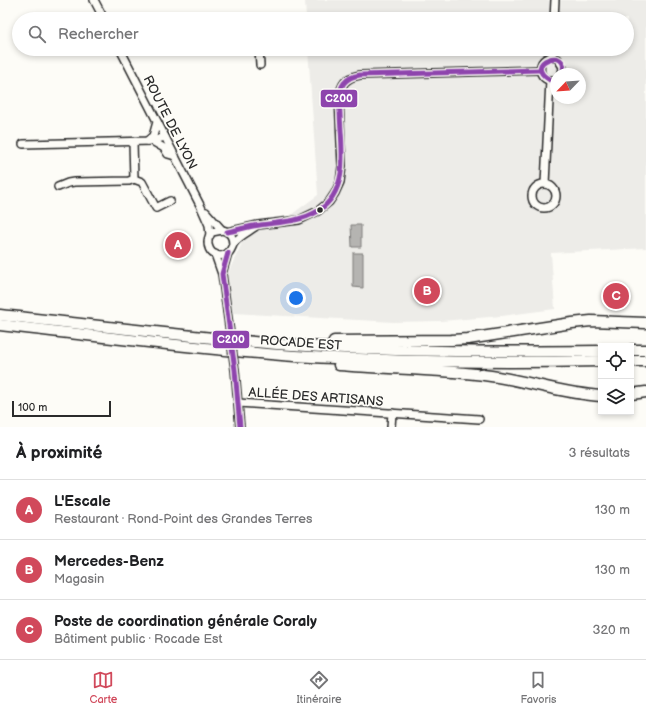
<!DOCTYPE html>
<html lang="fr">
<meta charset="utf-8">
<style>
body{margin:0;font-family:"Balsamiq Sans",sans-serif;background:#f6f6f6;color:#202124}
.controls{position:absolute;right:12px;bottom:12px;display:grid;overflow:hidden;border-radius:0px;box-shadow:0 2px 6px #0003}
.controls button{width:36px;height:36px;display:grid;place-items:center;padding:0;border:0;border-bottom:1px solid #e0e0e0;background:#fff;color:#202124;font:20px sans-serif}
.compass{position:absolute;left:550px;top:68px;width:36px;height:36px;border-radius:50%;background:#fff;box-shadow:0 2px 6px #0003;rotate:245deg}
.scale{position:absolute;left:12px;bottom:10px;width:99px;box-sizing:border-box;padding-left:4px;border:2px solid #2b2b2b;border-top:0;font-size:11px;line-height:14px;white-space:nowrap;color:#2b2b2b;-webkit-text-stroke:3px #fdfcf7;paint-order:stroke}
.you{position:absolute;left:296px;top:298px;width:14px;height:14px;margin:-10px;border:3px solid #fff;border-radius:50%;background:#1a73e8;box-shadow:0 0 0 6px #1a73e833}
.badge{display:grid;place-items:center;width:26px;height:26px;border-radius:50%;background:#d1495b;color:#fff;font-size:13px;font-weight:700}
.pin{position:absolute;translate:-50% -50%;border:2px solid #fff;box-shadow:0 1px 4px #0006}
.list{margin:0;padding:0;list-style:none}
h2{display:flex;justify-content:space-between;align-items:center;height:52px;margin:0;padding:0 16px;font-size:17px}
h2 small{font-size:13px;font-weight:400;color:#757577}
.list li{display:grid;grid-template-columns:26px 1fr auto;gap:12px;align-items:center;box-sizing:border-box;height:60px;padding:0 16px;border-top:1px solid #e0e0e0}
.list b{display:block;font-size:15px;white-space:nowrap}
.list p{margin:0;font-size:13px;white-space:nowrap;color:#757577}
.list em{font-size:13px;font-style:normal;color:#757577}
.icon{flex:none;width:22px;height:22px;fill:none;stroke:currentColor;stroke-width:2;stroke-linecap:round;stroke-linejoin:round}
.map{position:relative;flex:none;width:646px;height:427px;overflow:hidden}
.search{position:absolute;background:#fff;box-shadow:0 2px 6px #0003;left:12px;right:12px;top:12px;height:44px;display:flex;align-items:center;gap:10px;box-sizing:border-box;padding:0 14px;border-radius:22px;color:#757577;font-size:15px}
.sheet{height:232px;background:#fff}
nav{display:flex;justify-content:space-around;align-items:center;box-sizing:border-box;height:56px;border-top:1px solid #e0e0e0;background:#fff;font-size:11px;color:#757577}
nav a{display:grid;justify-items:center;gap:2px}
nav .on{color:#d1495b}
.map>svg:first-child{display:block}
.built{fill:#edece8;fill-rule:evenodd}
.water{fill:#b5b4b1;stroke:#7e7d7b}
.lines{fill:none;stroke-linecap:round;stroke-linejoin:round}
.minor-casing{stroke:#2b2b2b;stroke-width:10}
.highway-casing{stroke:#2b2b2b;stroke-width:13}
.minor{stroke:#fdfcf7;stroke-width:7}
.highway{stroke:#fdfcf7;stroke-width:10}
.minor-bridge-casing{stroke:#2b2b2b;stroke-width:10;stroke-linecap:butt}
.minor-bridge{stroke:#fdfcf7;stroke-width:7}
.bus-1-casing{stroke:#fdfcf7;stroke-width:8}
.bus-1{stroke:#8e44ad;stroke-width:5}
.bus-dot{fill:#2b2b2b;stroke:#fdfcf7;stroke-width:1.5}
.labels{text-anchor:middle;stroke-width:3.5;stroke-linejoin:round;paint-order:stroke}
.street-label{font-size:13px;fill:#2b2b2b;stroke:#fdfcf7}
.line-badge{stroke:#fdfcf7;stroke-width:1.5}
.badge-label{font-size:11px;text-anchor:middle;font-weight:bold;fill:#fff}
</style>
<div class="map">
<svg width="646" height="427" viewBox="0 0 646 427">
<rect width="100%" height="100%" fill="#fdfcf7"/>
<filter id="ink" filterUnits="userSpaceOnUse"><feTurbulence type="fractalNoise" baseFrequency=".025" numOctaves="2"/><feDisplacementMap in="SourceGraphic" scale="8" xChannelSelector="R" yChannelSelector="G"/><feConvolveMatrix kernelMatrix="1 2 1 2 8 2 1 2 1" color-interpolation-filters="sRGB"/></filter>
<g filter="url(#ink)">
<!-- built -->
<path class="built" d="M 305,0 L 646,0 L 646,248 L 551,253 L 555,309 L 502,316 L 441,321 L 394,322 L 232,313 L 226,277 L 242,243 L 239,233 L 284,220 L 318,195 L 308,49 L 627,49 L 627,19 L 306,19 ZM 556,74 L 580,74 L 580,98 L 556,98 Z"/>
<!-- water -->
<g class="water">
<polygon points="351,225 361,225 361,247 352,247"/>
<polygon points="353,253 363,253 363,288 353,287"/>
</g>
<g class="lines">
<!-- minor casing -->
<g class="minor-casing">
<g id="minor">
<polyline points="94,0 104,19"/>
<polyline points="554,19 555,0"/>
<polyline points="120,49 201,207 209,225 210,235"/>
<polyline points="259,49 260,65"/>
<polyline points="552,57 552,49"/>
<path d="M 556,80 C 533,84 537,50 558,59 L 563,67 L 562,74"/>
<polyline points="147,141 153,136 157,122"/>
<polyline points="152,141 164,148 168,154 175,156"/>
<polyline points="23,144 152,141 165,137"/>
<polyline points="134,179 142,182 156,208 170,201"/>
<polyline points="545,184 550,80"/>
<circle cx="544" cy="196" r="12"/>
<polyline points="58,187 68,183 74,182 129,181 134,179 133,142"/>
<polyline points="206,212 222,230"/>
<path d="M 227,232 L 258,225 L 299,220 L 318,211 L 329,202 L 335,193 L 340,182 L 342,166 L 339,98 C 341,84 345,78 360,75 L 540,70"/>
<path d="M 233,244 C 233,236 229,231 222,230 L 212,232 C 203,242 210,259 224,255 C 231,253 231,248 234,243 C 239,236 248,232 255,227"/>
<polyline points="215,254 222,274 227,311"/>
<polyline points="222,274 228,253"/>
<polyline points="235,370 240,427"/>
<polyline points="238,403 479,419"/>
<polyline points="391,427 392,413"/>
</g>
</g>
<!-- highway casing -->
<g class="highway-casing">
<g id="highway">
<path d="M 0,315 C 92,325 185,336 277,344 C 385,352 493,352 601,351"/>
<path d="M 0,325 C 98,336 197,349 295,356 C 397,362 499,363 601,361"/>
<polyline points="334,341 451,340 468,339 572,323 591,321 646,323"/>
<polyline points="631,350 646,350"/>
<polyline points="631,361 646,361"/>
<path d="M 339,365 C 390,369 441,369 491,376 C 528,381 564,394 601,396"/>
<polyline points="631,394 646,392"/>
</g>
</g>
<!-- minor -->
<use href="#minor" class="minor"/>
<!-- highway -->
<use href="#highway" class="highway"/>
<!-- minor-bridge casing -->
<g class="minor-bridge-casing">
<polyline id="minor-bridge" points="227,311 235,370"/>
</g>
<!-- minor-bridge -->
<use href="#minor-bridge" class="minor-bridge"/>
<!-- bus-1 casing -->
<g class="bus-1-casing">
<g id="bus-1">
<path d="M 550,80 C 519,62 573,45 562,74"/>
<path d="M 227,232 C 238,230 249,226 260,225 C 280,222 300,222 318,211 C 351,190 341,146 340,113 C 339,103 338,91 344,83 C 348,78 354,76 360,75 L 540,70"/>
<polyline points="228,253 222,274 235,370 240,427"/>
</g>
</g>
<!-- bus-1 -->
<use href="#bus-1" class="bus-1"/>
</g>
</g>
<!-- markers -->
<circle class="bus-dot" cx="320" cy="210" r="3.5"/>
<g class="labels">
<!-- street labels -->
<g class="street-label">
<text transform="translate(171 122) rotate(63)" y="5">ROUTE DE LYON</text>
<text transform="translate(301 342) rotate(4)" y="5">ROCADE EST</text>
<text transform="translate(316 396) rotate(4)" y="5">ALLÉE DES ARTISANS</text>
</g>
</g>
<g class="line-badge">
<rect x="320" y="89" width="38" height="19" rx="4" fill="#8e44ad"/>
<rect x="212" y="330" width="38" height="19" rx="4" fill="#8e44ad"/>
</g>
<g class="badge-label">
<text x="339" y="102">C200</text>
<text x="231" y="343">C200</text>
</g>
</svg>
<div class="controls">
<button><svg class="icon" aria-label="locate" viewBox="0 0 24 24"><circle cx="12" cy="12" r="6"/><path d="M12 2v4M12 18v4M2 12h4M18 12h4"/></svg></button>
<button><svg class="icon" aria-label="layers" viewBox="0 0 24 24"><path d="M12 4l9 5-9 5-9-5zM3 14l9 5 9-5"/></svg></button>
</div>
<svg class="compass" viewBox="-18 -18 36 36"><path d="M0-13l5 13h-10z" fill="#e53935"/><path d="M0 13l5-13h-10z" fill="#757577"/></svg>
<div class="scale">100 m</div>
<div class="you"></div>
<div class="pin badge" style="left:178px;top:245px">A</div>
<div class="pin badge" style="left:427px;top:291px">B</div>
<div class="pin badge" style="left:616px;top:296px">C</div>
<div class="search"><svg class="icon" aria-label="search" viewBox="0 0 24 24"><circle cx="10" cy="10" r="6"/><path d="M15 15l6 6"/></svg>Rechercher</div>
</div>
<section class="sheet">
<h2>À proximité<small>3 résultats</small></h2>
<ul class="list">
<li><span class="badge">A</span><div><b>L'Escale</b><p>Restaurant · Rond-Point des Grandes Terres</p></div><em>130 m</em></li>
<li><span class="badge">B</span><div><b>Mercedes-Benz</b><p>Magasin</p></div><em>130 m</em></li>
<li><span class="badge">C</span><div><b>Poste de coordination générale Coraly</b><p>Bâtiment public · Rocade Est</p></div><em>320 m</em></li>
</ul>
</section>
<nav>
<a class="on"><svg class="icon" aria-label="map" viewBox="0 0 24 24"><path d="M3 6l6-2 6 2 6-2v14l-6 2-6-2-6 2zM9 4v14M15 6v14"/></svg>Carte</a>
<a><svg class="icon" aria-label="directions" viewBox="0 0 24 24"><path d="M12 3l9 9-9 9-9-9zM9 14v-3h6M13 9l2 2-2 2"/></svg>Itinéraire</a>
<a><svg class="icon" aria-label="saved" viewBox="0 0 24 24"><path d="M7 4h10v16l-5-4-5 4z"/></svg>Favoris</a>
</nav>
